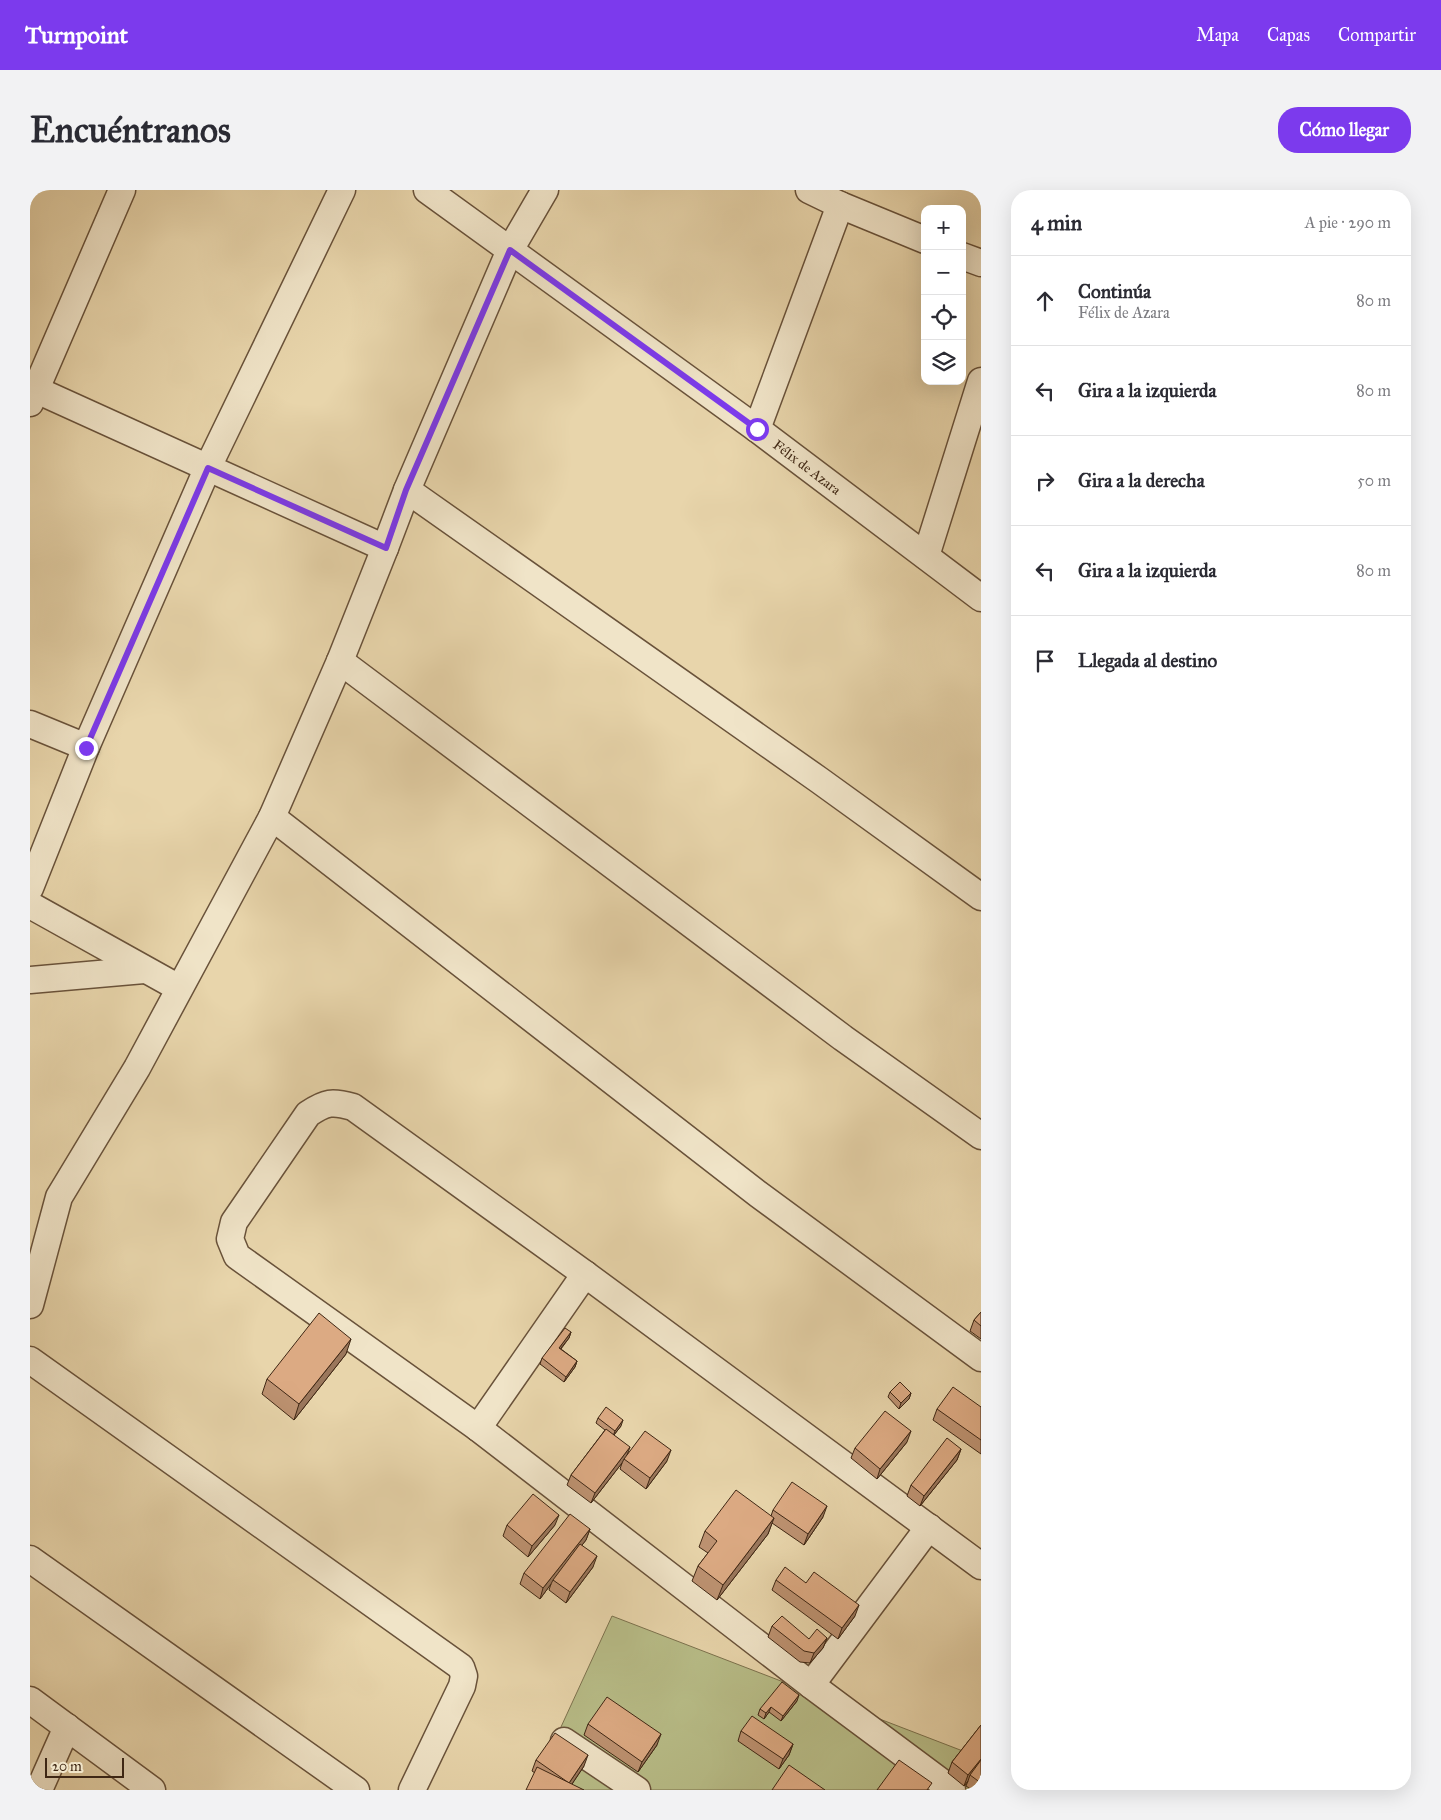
<!DOCTYPE html>
<html lang="es">
<meta charset="utf-8">
<style>
body{margin:0;font-family:"IM FELL Great Primer",serif;background:#f2f2f3;color:#2b2b33}
.controls{position:absolute;right:15px;top:15px;display:grid;overflow:hidden;border-radius:10px;box-shadow:0 5px 20px #0002}
.controls button{width:45px;height:45px;display:grid;place-items:center;padding:0;border:0;border-bottom:1px solid #e1e1e2;background:#fff;color:#2b2b33;font:25px sans-serif}
.scale{position:absolute;left:15px;bottom:12px;width:79px;box-sizing:border-box;padding-left:5px;border:2px solid #3f2714;border-top:0;font-size:14px;line-height:18px;white-space:nowrap;color:#3f2714;-webkit-text-stroke:4px #f0e4c8;paint-order:stroke}
.stop{position:absolute;width:15px;height:15px;margin:-11px;border:4px solid #7c3aed;border-radius:50%;background:#fff}
.stop.end{background:#7c3aed;border-color:#fff;box-shadow:0 1px 5px #0008}
.list{margin:0;padding:0;list-style:none}
h2{display:flex;justify-content:space-between;align-items:center;height:65px;margin:0;padding:0 20px;font-size:21px}
h2 small{font-size:16px;font-weight:400;color:#7c7c81}
.list li{display:grid;grid-template-columns:32px 1fr auto;gap:15px;align-items:center;box-sizing:border-box;height:90px;padding:0 20px;border-top:1px solid #e1e1e2}
.list b{display:block;font-size:19px;white-space:nowrap}
.list p{margin:0;font-size:16px;white-space:nowrap;color:#7c7c81}
.list em{font-size:16px;font-style:normal;color:#7c7c81}
.icon{flex:none;width:28px;height:28px;fill:none;stroke:currentColor;stroke-width:2;stroke-linecap:round;stroke-linejoin:round}
.map{position:relative;flex:none;width:951px;height:1600px;overflow:hidden;border-radius:20px}
header{display:flex;align-items:center;gap:30px;box-sizing:border-box;height:70px;padding:0 25px;background:#7c3aed;color:#fff}
header strong{font-size:24px}
nav{display:flex;gap:28px;margin-inline-start:auto;font-size:18px}
.intro{display:flex;align-items:center;justify-content:space-between;box-sizing:border-box;height:120px;padding:0 30px}
h1{margin:0;font-size:35px}
.button{padding:12px 22px;border-radius:20px;background:#7c3aed;color:#fff;font-size:18px;font-weight:700}
main{display:flex;gap:30px;padding:0 30px}
aside{flex:1;background:#fff;border-radius:20px;box-shadow:0 5px 20px #0002}
.map>svg:first-child{display:block}
.green{fill:#b8bd88;stroke:#7c724e}
.lines{fill:none;stroke-linecap:round;stroke-linejoin:round}
.minor-casing{stroke:#69523a;stroke-width:29}
.minor{stroke:#f0e4c8;stroke-width:26}
.wall{fill:#bd9271;stroke:#3f2714}
.shaded-wall{fill:#9a775c;stroke:#3f2714}
.building{fill:#dcaa83;stroke:#3f2714}
.route{stroke:#7c3aed;stroke-width:6}
.labels{text-anchor:middle;stroke-width:4.5;stroke-linejoin:round;paint-order:stroke}
.street-label{font-size:14px;fill:#3f2714;stroke:#f0e4c8}
</style>
<header>
<strong>Turnpoint</strong>
<nav><a>Mapa</a><a>Capas</a><a>Compartir</a></nav>
</header>
<div class="intro"><h1>Encuéntranos</h1><a class="button">Cómo llegar</a></div>
<main>
<div class="map">
<svg width="951" height="1600" viewBox="0 0 951 1600">
<rect width="100%" height="100%" fill="#e8d5ab"/>
<filter id="stains"><feTurbulence type="fractalNoise" baseFrequency=".004" numOctaves="4"/><feColorMatrix values="0 0 0 0 .2 0 0 0 0 .09 0 0 0 0 .02 0 0 0 .5 -.17"/></filter>
<radialGradient id="worn" r=".72"><stop offset=".6" stop-color="#630" stop-opacity="0"/><stop offset="1" stop-color="#630" stop-opacity=".3"/></radialGradient>
<!-- green -->
<polygon class="green" points="582,1426 951,1568 951,1600 502,1600"/>
<g class="lines">
<!-- minor casing -->
<g class="minor-casing">
<g id="minor">
<polyline points="397,0 727,239 951,408"/>
<polyline points="779,0 810,15 895,50"/>
<polyline points="932,66 951,73"/>
<polyline points="0,197 355,358"/>
<polyline points="0,213 92,0"/>
<polyline points="727,239 810,15"/>
<polyline points="377,300 789,590 951,707"/>
<polyline points="896,366 951,191"/>
<polyline points="310,471 813,848 951,946"/>
<polyline points="0,534 56,557"/>
<polyline points="242,627 728,1004 951,1168"/>
<polyline points="0,698 56,557 178,277 312,0"/>
<polyline points="0,715 149,798"/>
<polyline points="0,790 114,780"/>
<polyline points="0,1115 29,1007 107,878 242,627 310,471 355,358 377,300 480,60 515,0"/>
<polyline points="0,1170 431,1477 434,1486 432,1496 382,1600"/>
<polyline points="448,1238 555,1084"/>
<polyline points="0,1369 326,1600"/>
<polyline points="781,1495 899,1337"/>
<polyline points="0,1510 122,1600"/>
<polyline points="534,1551 607,1600"/>
<polyline points="9,1600 37,1537"/>
<path d="M 922,1600 L 781,1495 L 448,1238 L 207,1066 L 200,1049 L 204,1032 L 278,924 C 296,912 302,911 323,917 L 555,1084 L 951,1376"/>
</g>
</g>
<!-- minor -->
<use href="#minor" class="minor"/>
</g>
<!-- wall -->
<g class="wall">
<polygon points="951,1122 951,1149 940,1141 944,1130"/>
<polygon points="541,1142 539,1148 531,1159 547,1171 545,1177 534,1192 510,1174 512,1168"/>
<polygon points="316,1164 264,1230 232,1204 237,1189"/>
<polygon points="860,1202 881,1203 879,1209 869,1219 858,1207"/>
<polygon points="951,1217 951,1264 903,1230 907,1219"/>
<polygon points="568,1228 591,1236 584,1245 598,1263 637,1271 616,1299 590,1279 592,1273 561,1313 537,1295 541,1285 575,1240 566,1233"/>
<polygon points="877,1252 847,1289 821,1268 825,1258"/>
<polygon points="931,1259 927,1270 890,1316 877,1306 881,1295"/>
<polygon points="743,1320 793,1327 774,1355 742,1333 738,1344 687,1410 662,1391 668,1376 678,1363 669,1357 675,1341 741,1326"/>
<polygon points="477,1335 525,1335 498,1367 473,1346"/>
<polygon points="560,1339 556,1350 552,1355 563,1377 536,1413 519,1400 521,1394 510,1409 490,1394 494,1383"/>
<polygon points="746,1390 776,1393 825,1426 808,1449 742,1400"/>
<polygon points="742,1436 779,1449 797,1448 793,1458 780,1473 770,1472 738,1447"/>
<polygon points="767,1511 751,1531 739,1522 734,1529 728,1525 730,1519"/>
<polygon points="558,1534 627,1555 608,1582 554,1545"/>
<polygon points="951,1535 951,1600 942,1600 936,1596 938,1591 934,1596 918,1583 922,1572"/>
<polygon points="711,1541 763,1554 759,1565 749,1579 708,1551"/>
<polygon points="506,1570 554,1576 542,1594 505,1583 502,1581"/>
</g>
<!-- shaded-wall -->
<g class="shaded-wall">
<polygon points="541,1142 539,1148 527,1163 529,1158"/>
<polygon points="321,1149 316,1164 264,1230 269,1214"/>
<polygon points="547,1171 545,1177 534,1192 536,1187"/>
<polygon points="881,1203 879,1209 869,1219 871,1213"/>
<polygon points="593,1230 591,1236 583,1246 585,1241"/>
<polygon points="881,1241 877,1252 847,1289 850,1279"/>
<polygon points="600,1257 596,1268 594,1269 592,1273 561,1313 565,1303"/>
<polygon points="931,1259 927,1270 890,1316 894,1306"/>
<polygon points="641,1260 637,1271 616,1299 620,1288"/>
<polygon points="797,1316 793,1327 774,1355 778,1344"/>
<polygon points="529,1325 525,1335 498,1367 502,1356"/>
<polygon points="744,1328 738,1344 687,1410 693,1395"/>
<polygon points="560,1339 556,1350 524,1391 523,1390 521,1394 510,1409 513,1398"/>
<polygon points="567,1366 563,1377 536,1413 540,1402"/>
<polygon points="829,1415 825,1426 808,1449 812,1438"/>
<polygon points="797,1448 793,1458 780,1473 784,1463"/>
<polygon points="769,1505 767,1511 751,1531 753,1526"/>
<polygon points="741,1517 739,1522 734,1529 736,1523"/>
<polygon points="631,1544 627,1555 608,1582 612,1572"/>
<polygon points="763,1554 759,1565 749,1579 753,1569"/>
<polygon points="558,1565 554,1576 538,1600 539,1593"/>
<polygon points="951,1569 951,1574 940,1585 938,1591 934,1596 938,1585"/>
</g>
<!-- building -->
<g class="building">
<polygon points="951,1122 951,1136 944,1130"/>
<polygon points="289,1123 321,1149 269,1214 237,1189"/>
<polygon points="535,1138 541,1142 529,1158 547,1171 536,1187 512,1168"/>
<polygon points="870,1192 881,1203 871,1213 860,1202"/>
<polygon points="923,1197 951,1217 951,1250 907,1219"/>
<polygon points="576,1217 593,1230 585,1241 568,1228"/>
<polygon points="855,1221 881,1241 850,1279 825,1258"/>
<polygon points="576,1239 600,1257 565,1303 541,1285"/>
<polygon points="615,1241 641,1260 620,1288 594,1269"/>
<polygon points="917,1248 931,1259 894,1306 881,1295"/>
<polygon points="762,1292 797,1316 778,1344 743,1320"/>
<polygon points="706,1300 744,1328 693,1395 668,1376 687,1351 675,1341"/>
<polygon points="503,1304 529,1325 502,1356 477,1335"/>
<polygon points="540,1324 560,1339 513,1398 494,1383"/>
<polygon points="550,1354 567,1366 540,1402 523,1390"/>
<polygon points="755,1377 776,1393 784,1382 829,1415 812,1438 746,1390"/>
<polygon points="752,1426 779,1449 787,1439 797,1448 784,1463 774,1461 742,1436"/>
<polygon points="752,1492 769,1505 753,1526 741,1517 736,1523 730,1519"/>
<polygon points="577,1507 631,1544 612,1572 558,1534"/>
<polygon points="722,1526 763,1554 753,1569 711,1541"/>
<polygon points="951,1535 951,1569 938,1585 922,1572"/>
<polygon points="525,1543 558,1565 539,1593 506,1570"/>
<polygon points="869,1570 902,1593 897,1600 847,1600"/>
<polygon points="951,1570 951,1593 940,1585"/>
<polygon points="759,1575 795,1600 742,1600"/>
<polygon points="507,1577 554,1600 496,1600"/>
</g>
<g class="lines">
<!-- route -->
<polyline class="route" points="56,558 178,278 356,358 376,300 480,60 727,239"/>
</g>
<g class="labels">
<!-- street labels -->
<g class="street-label">
<text transform="translate(777 277) rotate(37)" y="5">Félix de Azara</text>
</g>
</g>
<rect width="100%" height="100%" filter="url(#stains)"/>
<rect width="100%" height="100%" fill="url(#worn)"/>
</svg>
<div class="controls">
<button>+</button>
<button>−</button>
<button><svg class="icon" aria-label="locate" viewBox="0 0 24 24"><circle cx="12" cy="12" r="6"/><path d="M12 2v4M12 18v4M2 12h4M18 12h4"/></svg></button>
<button><svg class="icon" aria-label="layers" viewBox="0 0 24 24"><path d="M12 4l9 5-9 5-9-5zM3 14l9 5 9-5"/></svg></button>
</div>
<div class="scale">20 m</div>
<div class="stop" style="left:727px;top:239px"></div>
<div class="stop end" style="left:56px;top:558px"></div>
</div>
<aside>
<h2>4 min<small>A pie · 290 m</small></h2>
<ul class="list">
<li><svg class="icon" aria-label="ahead" viewBox="0 0 24 24"><path d="M12 20V5M6 11l6-6 6 6"/></svg><div><b>Continúa</b><p>Félix de Azara</p></div><em>80 m</em></li>
<li><svg class="icon" aria-label="left" viewBox="0 0 24 24"><path d="M17 20v-9H6M10 6l-5 5 5 5"/></svg><div><b>Gira a la izquierda</b></div><em>80 m</em></li>
<li><svg class="icon" aria-label="right" viewBox="0 0 24 24"><path d="M7 20v-9h11M14 6l5 5-5 5"/></svg><div><b>Gira a la derecha</b></div><em>50 m</em></li>
<li><svg class="icon" aria-label="left" viewBox="0 0 24 24"><path d="M17 20v-9H6M10 6l-5 5 5 5"/></svg><div><b>Gira a la izquierda</b></div><em>80 m</em></li>
<li><svg class="icon" aria-label="arrive" viewBox="0 0 24 24"><path d="M6 21V4h12l-3 4 3 4H6"/></svg><div><b>Llegada al destino</b></div></li>
</ul>
</aside>
</main>
